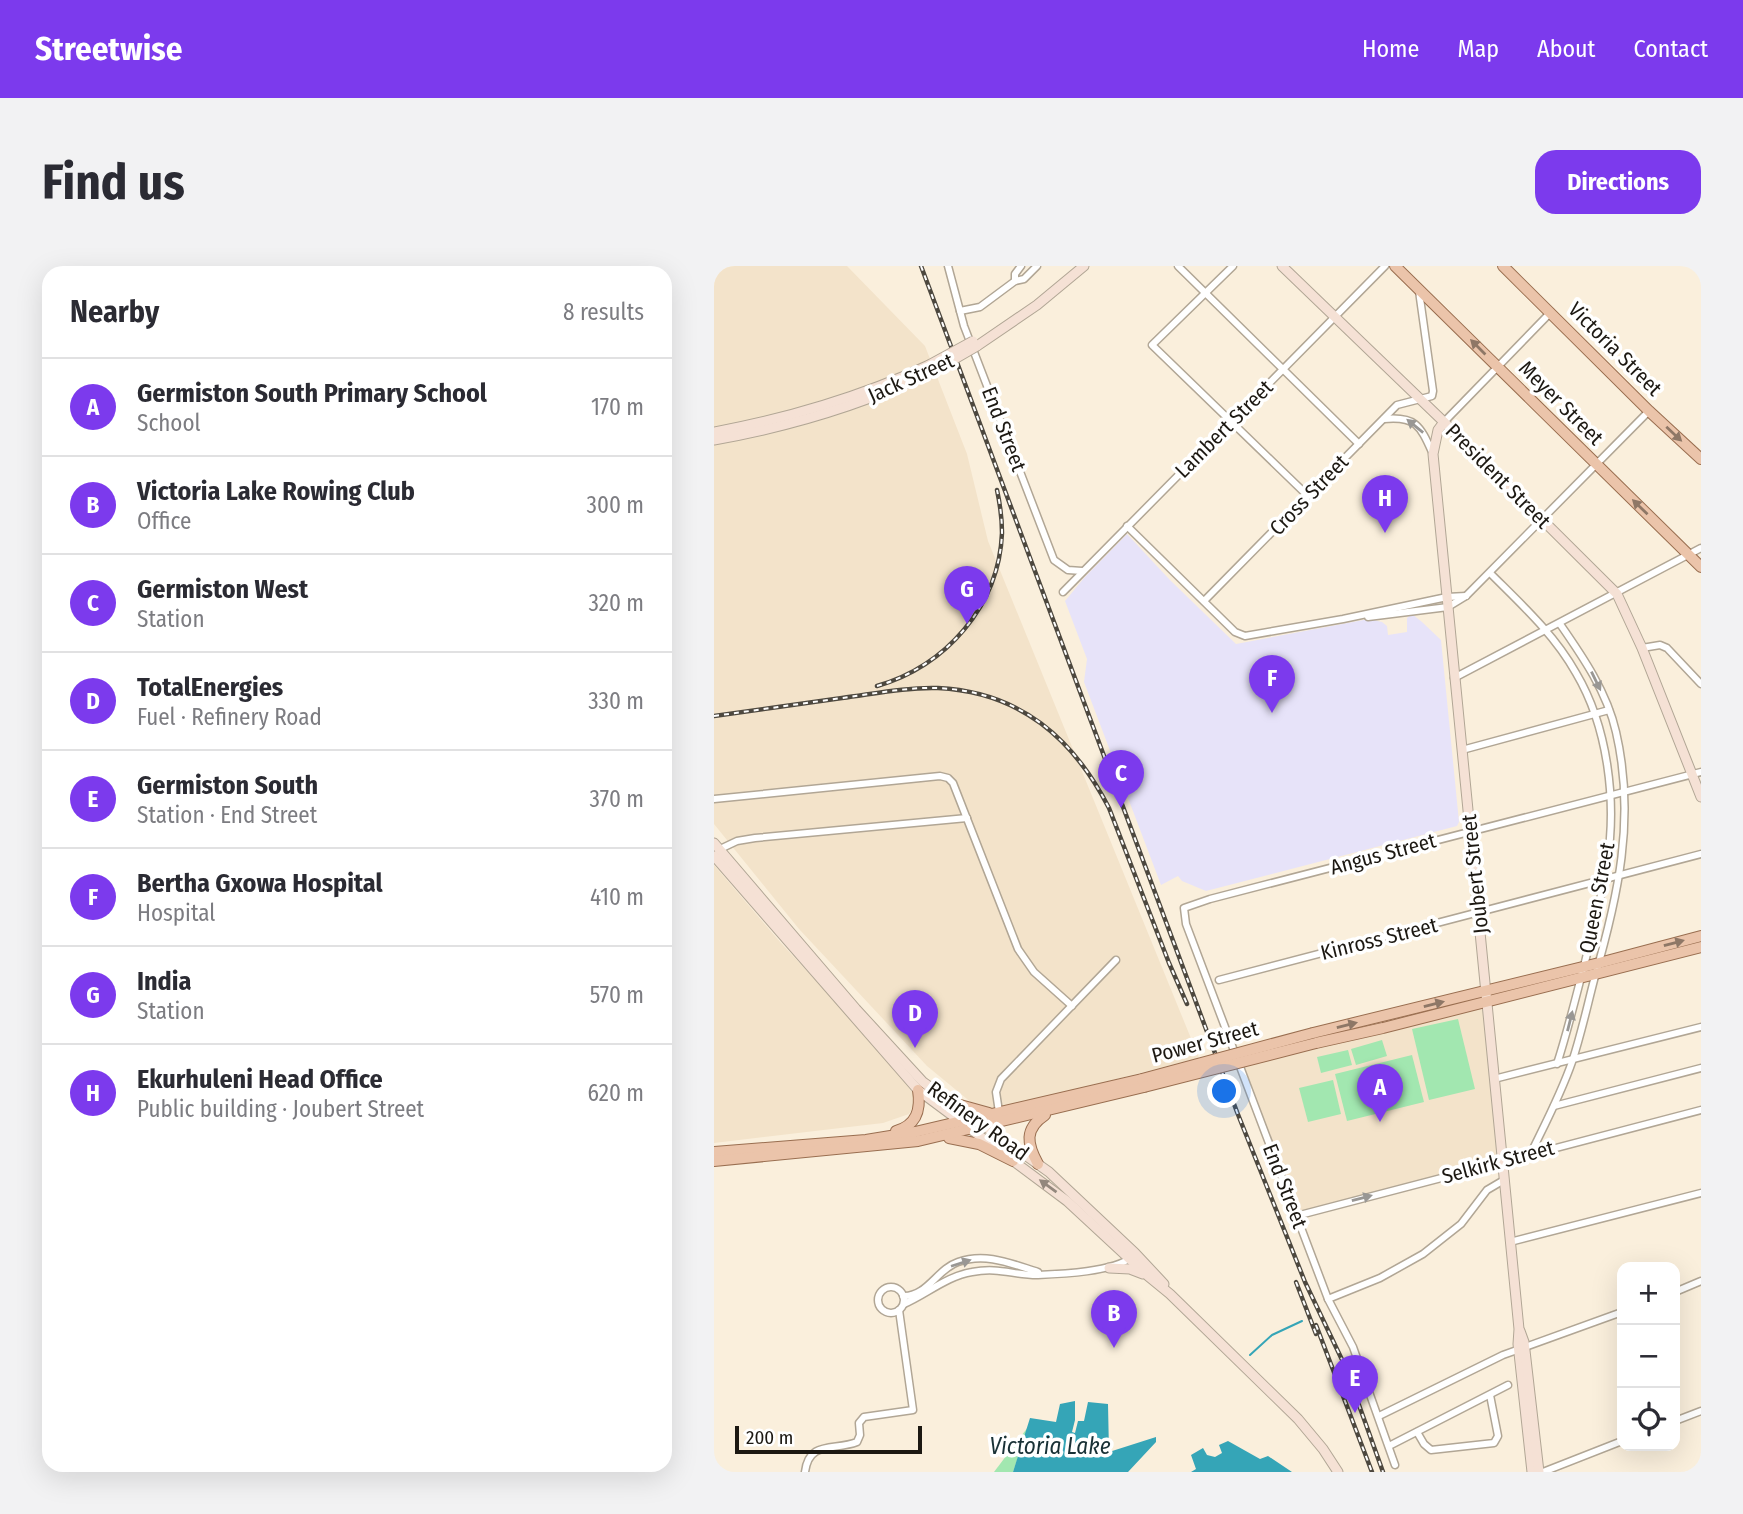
<!DOCTYPE html>
<meta charset="utf-8">
<style>
body{margin:0;font-family:"Fira Sans Condensed",sans-serif;background:#f2f2f3;color:#2b2b33}
.controls{position:absolute;right:21px;bottom:21px;display:grid;overflow:hidden;border-radius:14px;box-shadow:0 7px 28px #0002}
.controls button{width:63px;height:63px;display:grid;place-items:center;padding:0;border:0;border-bottom:2px solid #e1e1e2;background:#fff;color:#2b2b33;font:35px sans-serif}
.scale{position:absolute;left:21px;bottom:18px;width:187px;box-sizing:border-box;padding-left:7px;border:4px solid #1c1812;border-top:0;font-size:19px;line-height:24px;white-space:nowrap;color:#1c1812;-webkit-text-stroke:5px #fff;paint-order:stroke}
.you{position:absolute;left:511px;top:826px;width:24px;height:24px;margin:-18px;border:5px solid #fff;border-radius:50%;background:#1a73e8;box-shadow:0 0 0 10px #1a73e833}
.badge{display:grid;place-items:center;width:46px;height:46px;border-radius:50%;background:#7c3aed;color:#fff;font-size:23px;font-weight:700}
.pin{position:absolute;translate:-50% -58px;filter:drop-shadow(0 2px 4px #0008)}
.pin::after{content:'';position:absolute;top:37px;width:24px;height:21px;background:inherit;clip-path:polygon(0 0,100% 0,50% 100%)}
.list{margin:0;padding:0;list-style:none}
h2{display:flex;justify-content:space-between;align-items:center;height:91px;margin:0;padding:0 28px;font-size:30px}
h2 small{font-size:23px;font-weight:400;color:#7c7c81}
.list li{display:grid;grid-template-columns:46px 1fr auto;gap:21px;align-items:center;box-sizing:border-box;height:98px;padding:0 28px;border-top:2px solid #e1e1e2}
.list b{display:block;font-size:26px;white-space:nowrap}
.list p{margin:0;font-size:23px;white-space:nowrap;color:#7c7c81}
.list em{font-size:23px;font-style:normal;color:#7c7c81}
.icon{flex:none;width:38px;height:38px;fill:none;stroke:currentColor;stroke-width:2;stroke-linecap:round;stroke-linejoin:round}
.map{position:relative;flex:none;width:987px;height:1206px;overflow:hidden;border-radius:21px}
header{display:flex;align-items:center;gap:42px;box-sizing:border-box;height:98px;padding:0 35px;background:#7c3aed;color:#fff}
header strong{font-size:33px}
nav{display:flex;gap:38px;margin-inline-start:auto;font-size:24px}
.intro{display:flex;align-items:center;justify-content:space-between;box-sizing:border-box;height:168px;padding:0 42px}
h1{margin:0;font-size:49px}
.button{padding:18px 32px;border-radius:21px;background:#7c3aed;color:#fff;font-size:24px;font-weight:700}
main{display:flex;gap:42px;padding:0 42px}
aside{flex:1;background:#fff;border-radius:21px;box-shadow:0 7px 28px #0002}
.map>svg:first-child{display:block}
.built{fill:#f3e3ca}
.medical{fill:#e7e3f9}
.green{fill:#a2e7b0}
.water{fill:#35a5b7}
.lines{fill:none;stroke-linecap:round;stroke-linejoin:round}
.stream{stroke:#35a5b7;stroke-width:2}
.street-casing{stroke:#b1a695;stroke-width:9}
.secondary-casing{stroke:#b1a695;stroke-width:11}
.primary-casing{stroke:#996e50;stroke-width:12}
.street{stroke:#fff;stroke-width:6}
.secondary{stroke:#f5e1d5;stroke-width:9}
.primary{stroke:#ebc4aa;stroke-width:10}
.rail-casing{stroke:#4d483f;stroke-width:4.5}
.rail{stroke:#fff;stroke-width:2;stroke-dasharray:5;stroke-linecap:butt}
.secondary-bridge-casing{stroke:#b1a695;stroke-width:11;stroke-linecap:butt}
.primary-bridge-casing{stroke:#996e50;stroke-width:12;stroke-linecap:butt}
.secondary-bridge{stroke:#f5e1d5;stroke-width:9}
.primary-bridge{stroke:#ebc4aa;stroke-width:10}
.oneway{fill:#8e7766}
.oneway2{fill:#999794}
.oneway3{fill:#93877d}
.labels{text-anchor:middle;stroke-width:7;stroke-linejoin:round;paint-order:stroke}
.street-label{font-size:21px;fill:#1c1812;stroke:#fff}
.water-label{font-size:23px;font-style:italic;fill:#193136;stroke:#fff}
</style>
<header>
<strong>Streetwise</strong>
<nav><a>Home</a><a>Map</a><a>About</a><a>Contact</a></nav>
</header>
<div class="intro"><h1>Find us</h1><a class="button">Directions</a></div>
<main>
<aside>
<h2>Nearby<small>8 results</small></h2>
<ul class="list">
<li><span class="badge">A</span><div><b>Germiston South Primary School</b><p>School</p></div><em>170 m</em></li>
<li><span class="badge">B</span><div><b>Victoria Lake Rowing Club</b><p>Office</p></div><em>300 m</em></li>
<li><span class="badge">C</span><div><b>Germiston West</b><p>Station</p></div><em>320 m</em></li>
<li><span class="badge">D</span><div><b>TotalEnergies</b><p>Fuel · Refinery Road</p></div><em>330 m</em></li>
<li><span class="badge">E</span><div><b>Germiston South</b><p>Station · End Street</p></div><em>370 m</em></li>
<li><span class="badge">F</span><div><b>Bertha Gxowa Hospital</b><p>Hospital</p></div><em>410 m</em></li>
<li><span class="badge">G</span><div><b>India</b><p>Station</p></div><em>570 m</em></li>
<li><span class="badge">H</span><div><b>Ekurhuleni Head Office</b><p>Public building · Joubert Street</p></div><em>620 m</em></li>
</ul>
</aside>
<div class="map">
<svg width="987" height="1206" viewBox="0 0 987 1206">
<rect width="100%" height="100%" fill="#faefdc"/>
<!-- built -->
<g class="built">
<polygon points="0,0 133,0 211,80 253,188 274,275 485,792 270,847 213,800 85,663 0,558"/>
<polygon points="0,599 67,677 191,811 201,827 201,838 195,848 169,857 0,877"/>
<polygon points="771,734 788,898 583,951 524,792 668,756"/>
</g>
<!-- medical -->
<polygon class="medical" points="413,268 456,314 522,378 655,353 668,356 673,360 674,369 693,366 693,352 698,348 708,356 727,374 745,556 743,560 492,625 468,615 464,610 447,619 370,416 373,393 351,335 370,312"/>
<!-- green -->
<g class="green">
<polygon points="744,753 761,823 715,834 698,763"/>
<polygon points="668,774 673,790 642,799 637,783"/>
<polygon points="634,784 638,799 607,807 603,791"/>
<polygon points="698,789 710,836 633,855 621,808"/>
<polygon points="619,814 627,848 594,856 585,822"/>
<polygon points="314,1161 299,1206 280,1206"/>
</g>
<!-- water -->
<g class="water">
<polygon points="361,1135 361,1154 358,1166 361,1167 364,1155 370,1155 374,1136 394,1138 395,1186 442,1171 442,1176 414,1206 299,1206 316,1152 342,1156 346,1138"/>
<polygon points="514,1175 546,1193 554,1190 578,1206 477,1206 482,1203 477,1189 489,1182 493,1189 501,1191 508,1187 505,1179"/>
</g>
<g class="lines">
<!-- stream -->
<polyline class="stream" points="536,1089 558,1069 588,1055"/>
<!-- street casing -->
<g class="street-casing">
<g id="street">
<polyline points="234,0 250,60 340,294 354,304 368,305"/>
<polyline points="464,0 645,178"/>
<polyline points="519,0 438,79 594,230"/>
<polyline points="301,15 301,8 307,0"/>
<polyline points="246,45 266,41 301,15 310,13 323,0"/>
<path d="M 670,153 C 701,150 706,159 718,186"/>
<polyline points="730,156 837,46"/>
<polyline points="413,260 521,366 531,370 629,353 733,331 752,330"/>
<path d="M 776,307 C 808,339 840,368 862,407 C 894,461 903,536 893,597 C 888,631 879,663 871,696 C 862,730 854,764 843,798"/>
<polyline points="349,326 671,0"/>
<polyline points="490,335 683,139 718,130 719,125 705,25"/>
<polyline points="654,351 734,341 752,330 935,145"/>
<polyline points="928,382 946,379 953,382 987,418"/>
<polyline points="740,412 987,282"/>
<polyline points="748,484 895,444"/>
<polyline points="0,533 226,510 234,512 239,517 304,683 320,706 358,740"/>
<polyline points="4,584 23,575 41,572 253,552"/>
<polyline points="505,714 987,588"/>
<polyline points="780,813 987,761"/>
<polyline points="840,840 987,802"/>
<polyline points="285,846 282,826 287,813 402,694"/>
<path d="M 816,889 C 831,858 847,828 858,796 C 867,769 873,741 880,714 C 904,631 922,552 902,466 C 893,426 869,391 846,358"/>
<polyline points="582,950 987,844"/>
<polyline points="796,976 987,927"/>
<circle cx="177" cy="1034" r="13"/>
<polyline points="961,1026 987,1015"/>
<path d="M 189,1030 C 213,1031 223,1003 244,996 C 272,986 298,998 324,1006"/>
<polyline points="614,1033 666,1012 709,988 747,958 773,924 790,914"/>
<path d="M 190,1038 C 213,1028 233,1010 258,1006 C 285,1001 299,1009 323,1009 C 347,1008 399,1006 418,991"/>
<polyline points="665,1150 789,1089 908,1046"/>
<polyline points="961,1155 987,1145"/>
<polyline points="703,1166 710,1178 717,1184 780,1177 784,1170 776,1129"/>
<polyline points="675,1180 794,1119"/>
<polyline points="681,1199 639,1081 614,1033 472,658 470,642 496,633 987,506"/>
<path d="M 91,1206 C 95,1174 120,1185 143,1176 L 146,1169 L 145,1157 L 150,1151 L 199,1144 L 185,1044"/>
<polyline points="829,1206 908,1175"/>
</g>
</g>
<!-- secondary casing -->
<g class="secondary-casing">
<g id="secondary">
<polyline points="568,0 730,156 903,328 928,382 987,531"/>
<polyline points="263,80 323,39 370,0"/>
<polyline points="730,156 724,164 719,188 805,1063 804,1078 818,1206"/>
<path d="M 0,166 C 71,153 149,130 215,99"/>
<path d="M 0,174 C 74,161 150,138 218,106"/>
<polyline points="0,577 142,743 209,816 335,906 421,987 450,1018"/>
<polyline points="0,590 204,824 353,935 434,1010 456,1028 584,1153 609,1183 624,1206"/>
<polyline points="395,1002 416,1003 429,1008"/>
<polyline points="806,1065 810,1076 825,1206"/>
</g>
</g>
<!-- primary casing -->
<g class="primary-casing">
<g id="primary">
<polyline points="681,0 987,301"/>
<polyline points="789,0 935,145 987,193"/>
<polyline points="599,767 885,697 987,670"/>
<polyline points="602,777 669,762 987,681"/>
<polyline points="239,837 275,847"/>
<path d="M 182,865 C 203,859 207,843 204,824"/>
<polyline points="235,872 265,878 299,895"/>
<polyline points="0,886 152,874 201,866 428,813"/>
<polyline points="0,895 204,875 430,821"/>
<path d="M 324,898 C 313,878 310,863 331,849"/>
</g>
</g>
<!-- street -->
<use href="#street" class="street"/>
<!-- secondary -->
<use href="#secondary" class="secondary"/>
<!-- primary -->
<use href="#primary" class="primary"/>
<!-- rail casing -->
<g class="rail-casing">
<g id="rail">
<polyline points="207,0 523,846 591,1016 631,1100 669,1206"/>
<path d="M 163,420 C 232,400 285,340 288,267 C 288,252 286,238 283,224"/>
<path d="M 0,450 C 43,444 85,438 128,432 C 159,428 192,421 224,422 C 306,426 359,472 395,542 L 455,697 L 473,738"/>
<polyline points="582,1016 602,1068"/>
<polyline points="602,1059 658,1206"/>
</g>
</g>
<!-- rail -->
<use href="#rail" class="rail"/>
<!-- secondary-bridge casing -->
<g class="secondary-bridge-casing">
<g id="secondary-bridge">
<polyline points="215,99 259,75"/>
<polyline points="218,106 263,80"/>
</g>
</g>
<!-- primary-bridge casing -->
<g class="primary-bridge-casing">
<g id="primary-bridge">
<polyline points="428,813 599,767"/>
<polyline points="430,821 602,777"/>
</g>
</g>
<!-- secondary-bridge -->
<use href="#secondary-bridge" class="secondary-bridge"/>
<!-- primary-bridge -->
<use href="#primary-bridge" class="primary-bridge"/>
</g>
<!-- one-way arrows -->
<defs><path id="oneway-solid" d="M-6-.8H1V-3.2L6.5 0L1 3.2V.8H-6Z" transform="scale(1.75)"/></defs>
<g class="oneway">
<use href="#oneway-solid" transform="translate(764 81) rotate(-135)"/>
<use href="#oneway-solid" transform="translate(960 168) rotate(43)"/>
<use href="#oneway-solid" transform="translate(926 241) rotate(-136)"/>
<use href="#oneway-solid" transform="translate(960 677) rotate(-15)"/>
<use href="#oneway-solid" transform="translate(720 738) rotate(-14)"/>
<use href="#oneway-solid" transform="translate(633 759) rotate(-14)"/>
</g>
<g class="oneway2">
<use href="#oneway-solid" transform="translate(701 160) rotate(-141)"/>
<use href="#oneway-solid" transform="translate(882 415) rotate(64)"/>
<use href="#oneway-solid" transform="translate(856 755) rotate(-76)"/>
<use href="#oneway-solid" transform="translate(648 932) rotate(-15)"/>
<use href="#oneway-solid" transform="translate(247 997) rotate(-18)"/>
</g>
<use class="oneway3" href="#oneway-solid" transform="translate(334 920) rotate(-144)"/>
<g class="labels">
<!-- street labels -->
<g class="street-label">
<text transform="translate(901 83) rotate(45)" y="7">Victoria Street</text>
<text transform="translate(197 112) rotate(-24)" y="7">Jack Street</text>
<text transform="translate(847 137) rotate(45)" y="7">Meyer Street</text>
<text transform="translate(290 163) rotate(69)" y="7">End Street</text>
<text transform="translate(510 163) rotate(-45)" y="7">Lambert Street</text>
<text transform="translate(784 210) rotate(45)" y="7">President Street</text>
<text transform="translate(595 229) rotate(-46)" y="7">Cross Street</text>
<text transform="translate(669 588) rotate(-15)" y="7">Angus Street</text>
<text transform="translate(761 608) rotate(-96)" y="7">Joubert Street</text>
<text transform="translate(883 632) rotate(-79)" y="7">Queen Street</text>
<text transform="translate(665 673) rotate(-14)" y="7">Kinross Street</text>
<text transform="translate(491 776) rotate(-15)" y="7">Power Street</text>
<text transform="translate(264 855) rotate(36)" y="7">Refinery Road</text>
<text transform="translate(784 896) rotate(-15)" y="7">Selkirk Street</text>
<text transform="translate(571 920) rotate(69)" y="7">End Street</text>
</g>
<!-- water labels -->
<g class="water-label">
<text x="336" y="1188">Victoria Lake</text>
</g>
</g>
</svg>
<div class="controls">
<button>+</button>
<button>−</button>
<button><svg class="icon" aria-label="locate" viewBox="0 0 24 24"><circle cx="12" cy="12" r="6"/><path d="M12 2v4M12 18v4M2 12h4M18 12h4"/></svg></button>
</div>
<div class="scale">200 m</div>
<div class="you"></div>
<div class="pin badge" style="left:666px;top:856px">A</div>
<div class="pin badge" style="left:400px;top:1082px">B</div>
<div class="pin badge" style="left:407px;top:542px">C</div>
<div class="pin badge" style="left:201px;top:782px">D</div>
<div class="pin badge" style="left:641px;top:1147px">E</div>
<div class="pin badge" style="left:558px;top:447px">F</div>
<div class="pin badge" style="left:253px;top:358px">G</div>
<div class="pin badge" style="left:671px;top:267px">H</div>
</div>
</main>
